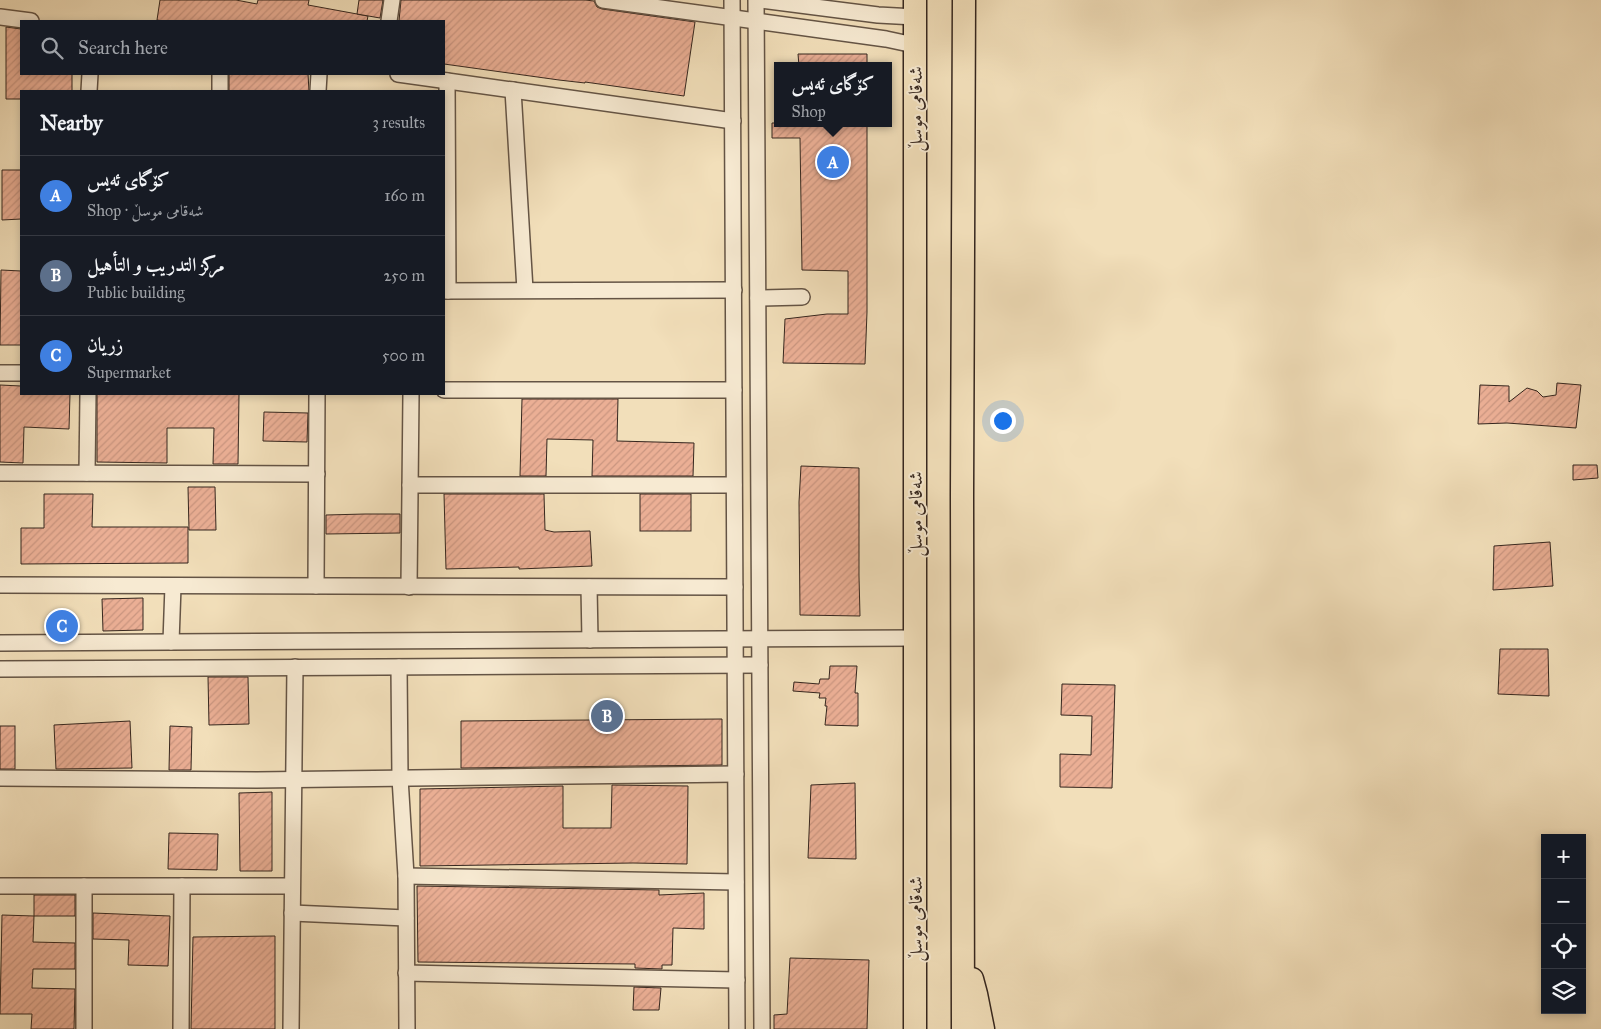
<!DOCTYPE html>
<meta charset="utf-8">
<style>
body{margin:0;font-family:"IM FELL Great Primer",Amiri,serif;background:#242831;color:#f1f3f6}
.controls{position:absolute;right:15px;bottom:15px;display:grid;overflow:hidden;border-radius:0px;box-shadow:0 2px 8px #0003}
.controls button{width:45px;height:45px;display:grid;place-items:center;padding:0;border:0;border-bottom:1px solid #363941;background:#171b24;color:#f1f3f6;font:25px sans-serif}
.you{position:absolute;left:1002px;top:420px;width:18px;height:18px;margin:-12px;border:4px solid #fff;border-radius:50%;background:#1a73e8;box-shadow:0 0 0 8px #1a73e833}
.badge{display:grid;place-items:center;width:32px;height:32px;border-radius:50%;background:#db2777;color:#fff;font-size:16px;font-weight:700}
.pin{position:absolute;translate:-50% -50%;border:2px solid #fff;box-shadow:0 1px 5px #0006}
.popup{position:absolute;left:774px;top:62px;width:118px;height:65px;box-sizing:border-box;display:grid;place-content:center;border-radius:0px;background:#171b24;filter:drop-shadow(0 1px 4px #0005);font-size:16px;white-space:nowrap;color:#9ea1a6}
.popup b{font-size:19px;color:#f1f3f6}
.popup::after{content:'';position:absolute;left:50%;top:100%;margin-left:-10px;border:10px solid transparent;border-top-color:#171b24}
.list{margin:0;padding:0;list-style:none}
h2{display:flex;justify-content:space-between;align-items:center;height:65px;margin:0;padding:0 20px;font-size:21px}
h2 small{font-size:16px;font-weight:400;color:#9ea1a6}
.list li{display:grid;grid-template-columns:32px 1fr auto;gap:15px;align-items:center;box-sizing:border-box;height:80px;padding:0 20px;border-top:1px solid #363941}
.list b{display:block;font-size:19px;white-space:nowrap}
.list p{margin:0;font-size:16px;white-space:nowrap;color:#9ea1a6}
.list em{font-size:16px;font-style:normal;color:#9ea1a6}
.icon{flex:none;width:28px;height:28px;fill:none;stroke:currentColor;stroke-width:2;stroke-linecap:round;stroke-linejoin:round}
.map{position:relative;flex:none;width:1601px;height:1029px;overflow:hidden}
.search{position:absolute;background:#171b24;box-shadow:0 2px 8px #0003;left:20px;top:20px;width:425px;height:55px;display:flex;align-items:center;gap:12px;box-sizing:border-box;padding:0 18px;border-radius:0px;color:#9ea1a6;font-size:19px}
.panel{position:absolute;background:#171b24;box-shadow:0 2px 8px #0003;left:20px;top:90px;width:425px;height:305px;border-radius:0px}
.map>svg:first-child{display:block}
.building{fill:url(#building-hatch);stroke:#35261e}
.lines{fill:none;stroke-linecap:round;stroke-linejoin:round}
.minor-casing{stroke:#645445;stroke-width:18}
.highway-casing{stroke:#35261e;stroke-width:25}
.minor{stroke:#f7ead2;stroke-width:15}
.highway{stroke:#f2dfba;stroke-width:22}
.labels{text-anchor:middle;stroke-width:4;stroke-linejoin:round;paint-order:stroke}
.street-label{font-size:19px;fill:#35261e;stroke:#f7ead2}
</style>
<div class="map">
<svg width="1601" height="1029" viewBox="0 0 1601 1029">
<defs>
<pattern id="building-hatch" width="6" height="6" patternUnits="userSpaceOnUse" patternTransform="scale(1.25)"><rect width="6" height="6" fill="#ebaf95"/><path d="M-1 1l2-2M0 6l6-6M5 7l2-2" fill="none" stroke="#ca9680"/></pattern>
</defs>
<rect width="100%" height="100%" fill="#f2dfba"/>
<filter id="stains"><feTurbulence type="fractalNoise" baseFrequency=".004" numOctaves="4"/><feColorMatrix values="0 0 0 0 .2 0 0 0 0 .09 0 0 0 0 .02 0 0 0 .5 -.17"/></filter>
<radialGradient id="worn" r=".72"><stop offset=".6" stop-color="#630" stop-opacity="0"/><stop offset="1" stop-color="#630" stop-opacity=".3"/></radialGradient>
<!-- building -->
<g class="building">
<polygon points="160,0 236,0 257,4 258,0 309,0 308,5 368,16 367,21 163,21 157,20"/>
<polygon points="359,0 383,0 380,18 357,14"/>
<polygon points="401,0 585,0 594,1 597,7 602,9 695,22 684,96 585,82 585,83 559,80 444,64 444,21 399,21"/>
<polygon points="6,27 21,29 21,74 72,74 72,91 21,91 21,99 6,99"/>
<polygon points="798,54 867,54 867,66 799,66"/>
<polygon points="229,74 308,74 309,91 229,91"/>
<polygon points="772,123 867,123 867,312 865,364 783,363 785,319 827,314 848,314 848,271 802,270 800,138 772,138"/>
<polygon points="2,170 21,170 21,219 2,220"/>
<polygon points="1,270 21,271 21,345 0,345"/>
<polygon points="1557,383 1581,385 1576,428 1507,423 1478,424 1480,385 1509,386 1509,402 1527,388 1537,391 1543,397 1556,395"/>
<polygon points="0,385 21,386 21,394 70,394 69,429 24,427 23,463 0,462"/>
<polygon points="97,394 239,394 238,464 213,464 214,428 167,428 167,463 97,462"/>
<polygon points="522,399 618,399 617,441 694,443 693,476 592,476 593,440 547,439 546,476 520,476"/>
<polygon points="264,412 308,413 307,442 263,441"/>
<polygon points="1573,465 1597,465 1598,478 1573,480"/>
<polygon points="801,466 859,468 859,576 860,616 800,615 799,502"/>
<polygon points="188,487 215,487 216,530 189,530"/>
<polygon points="44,494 93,494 92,527 188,527 188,563 21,564 21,528 44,528"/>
<polygon points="444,494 544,494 545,530 554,532 590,531 592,566 519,569 519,567 446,569"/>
<rect x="640" y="494" width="51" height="37"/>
<polygon points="365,514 400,514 400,533 326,534 326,515"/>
<polygon points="1550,542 1553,586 1493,590 1494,546"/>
<polygon points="143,598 143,630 103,631 102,599"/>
<polygon points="1500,649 1548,649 1549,696 1498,694"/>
<polygon points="830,666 857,666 855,693 858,693 858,726 825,725 827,706 825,706 826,698 819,698 820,693 793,691 794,682 819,684 820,679 829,679"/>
<polygon points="208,677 248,677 249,724 209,725"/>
<polygon points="1062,684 1115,685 1112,788 1060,787 1060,754 1091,755 1092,716 1061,715"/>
<polygon points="722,719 722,765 461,768 461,721"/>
<polygon points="130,721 132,768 56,769 54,725"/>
<rect x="0" y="726" width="15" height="43"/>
<polygon points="170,726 192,727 191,770 169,770"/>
<polygon points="855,783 856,859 808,858 811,785"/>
<polygon points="612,785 688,786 687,864 633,863 420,866 420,789 563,786 563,828 611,828"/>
<polygon points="272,792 272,871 240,871 239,793"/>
<polygon points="169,833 218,834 217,870 168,869"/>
<polygon points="417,886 659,890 659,895 704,893 704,929 673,928 672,965 662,965 662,969 635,968 635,964 418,962"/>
<rect x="34" y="895" width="41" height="21"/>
<polygon points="93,913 170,916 168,966 128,965 129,940 93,939"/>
<polygon points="2,915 34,916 33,942 75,943 75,969 33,969 32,988 75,989 74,1029 31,1029 32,1014 0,1014"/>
<polygon points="275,936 275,1029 191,1029 193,937"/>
<polygon points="790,958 869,960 867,1029 774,1029 774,1015 787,1014"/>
<polygon points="634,987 661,988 659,1010 633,1010"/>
</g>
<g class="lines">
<!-- minor casing -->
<g class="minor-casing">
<g id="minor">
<polyline points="603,0 886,39 914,45"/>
<polyline points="732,0 737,1029"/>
<polyline points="756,0 762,1029"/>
<polyline points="760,0 878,15 915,17"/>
<polyline points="0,17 31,21"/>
<polyline points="389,21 392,0"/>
<polyline points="398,74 733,121"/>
<polyline points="447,81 448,291"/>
<polyline points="513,90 525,290"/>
<polyline points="89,91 90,74"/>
<polyline points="220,91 220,74"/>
<polyline points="318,91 319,74"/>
<polyline points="444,291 734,290"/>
<polyline points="758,298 802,297"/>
<polyline points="0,373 21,373"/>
<polyline points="444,390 734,390"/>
<polyline points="0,473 317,474"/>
<polyline points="87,473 88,394"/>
<polyline points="410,485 734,485"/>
<polyline points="0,585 735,587"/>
<polyline points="316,586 317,394"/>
<polyline points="409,587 411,394"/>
<polyline points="589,587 590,640"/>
<polyline points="171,642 173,586"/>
<polyline points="0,643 915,638"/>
<polyline points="399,667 400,778 406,876 407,1029"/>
<polyline points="0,669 760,665"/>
<polyline points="0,778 257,780 736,774"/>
<polyline points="406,876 736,882"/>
<polyline points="0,886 292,886"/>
<polyline points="292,913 406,918"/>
<polyline points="406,973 737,980"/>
<polyline points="84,1029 84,886"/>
<polyline points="181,1029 182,886"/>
<polyline points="291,1029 295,667"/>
</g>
</g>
<!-- highway casing -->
<g class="highway-casing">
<g id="highway">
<polyline points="915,0 915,1029"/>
<polyline points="972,979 976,994 983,1029"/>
<polyline points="963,1029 962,496 964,0"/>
</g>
</g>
<!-- minor -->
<use href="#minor" class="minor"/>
<!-- highway -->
<use href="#highway" class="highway"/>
</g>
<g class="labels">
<!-- street labels -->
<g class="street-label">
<text transform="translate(915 109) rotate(-90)" y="7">شەقامی موسڵ</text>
<text transform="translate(915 514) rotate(-90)" y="7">شەقامی موسڵ</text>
<text transform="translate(915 919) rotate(-90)" y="7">شەقامی موسڵ</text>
</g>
</g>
<rect width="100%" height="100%" filter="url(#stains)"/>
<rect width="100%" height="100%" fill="url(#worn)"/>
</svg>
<div class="controls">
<button>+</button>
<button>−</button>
<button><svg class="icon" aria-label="locate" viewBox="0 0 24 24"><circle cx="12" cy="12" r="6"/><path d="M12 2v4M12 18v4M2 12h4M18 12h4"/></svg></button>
<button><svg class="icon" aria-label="layers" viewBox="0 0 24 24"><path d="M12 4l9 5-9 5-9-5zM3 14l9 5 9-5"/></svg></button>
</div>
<div class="you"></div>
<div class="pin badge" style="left:833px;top:162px;background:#3f7fe0">A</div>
<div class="popup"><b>کۆگای ئەیس</b>Shop</div>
<div class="pin badge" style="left:607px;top:716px;background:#5c6f8a">B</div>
<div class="pin badge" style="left:62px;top:626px;background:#3f7fe0">C</div>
<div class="search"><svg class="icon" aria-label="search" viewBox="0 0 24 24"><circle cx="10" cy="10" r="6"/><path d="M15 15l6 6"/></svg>Search here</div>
<section class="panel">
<h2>Nearby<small>3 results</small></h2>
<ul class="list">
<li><span class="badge" style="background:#3f7fe0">A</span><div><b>کۆگای ئەیس</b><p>Shop · شەقامی موسڵ</p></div><em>160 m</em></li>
<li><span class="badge" style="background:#5c6f8a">B</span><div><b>مركز التدريب و التأهيل</b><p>Public building</p></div><em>250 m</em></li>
<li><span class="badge" style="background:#3f7fe0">C</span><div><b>زریان</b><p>Supermarket</p></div><em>500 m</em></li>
</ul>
</section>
</div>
